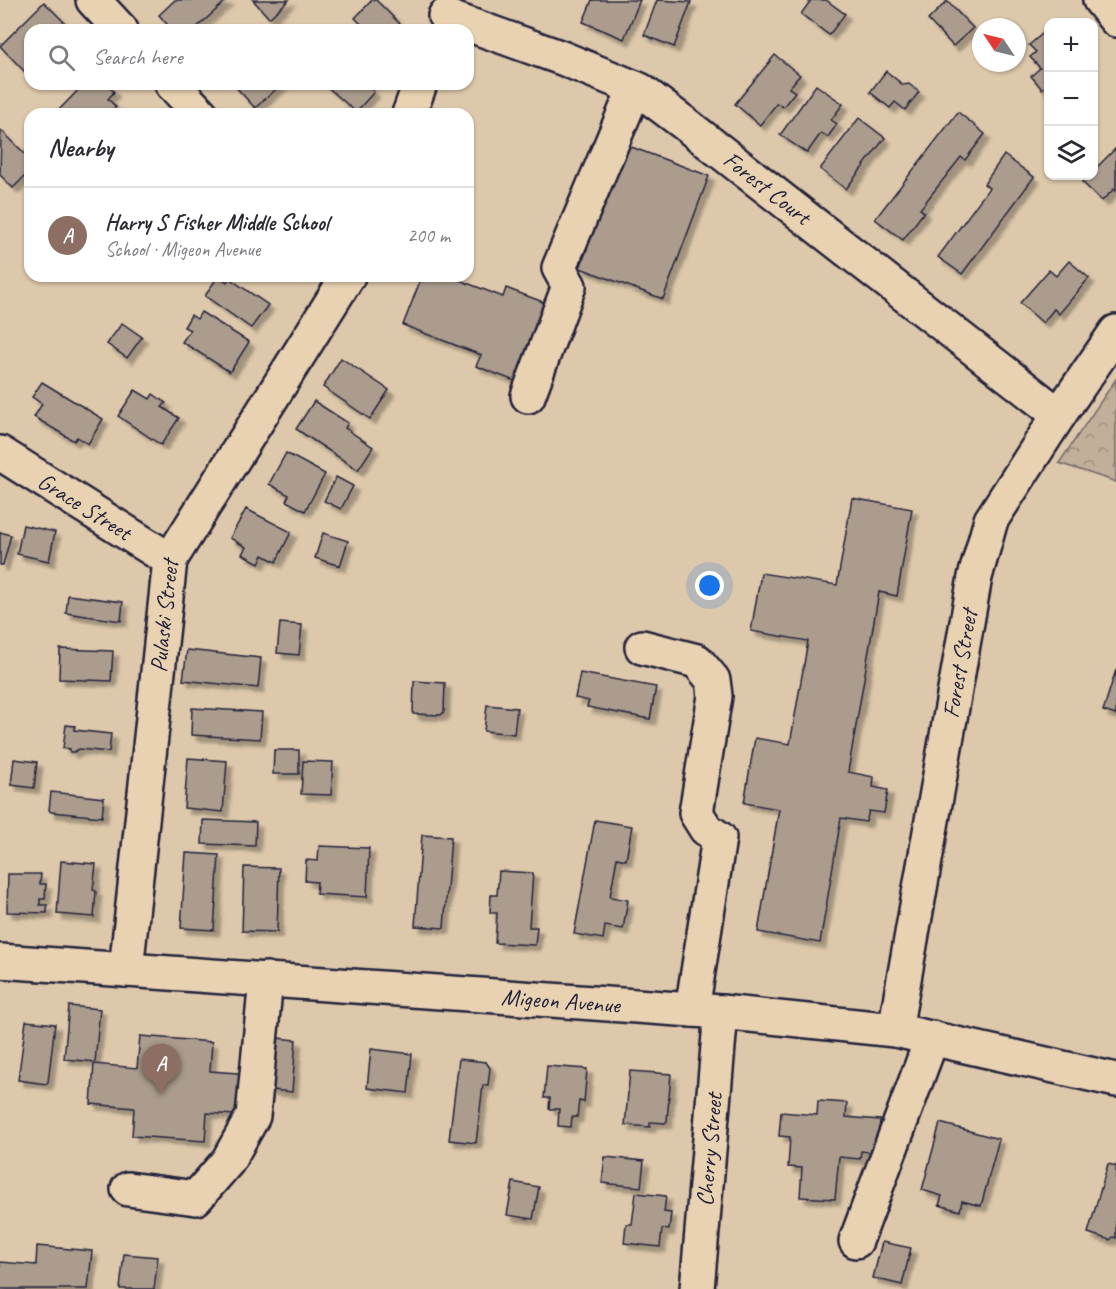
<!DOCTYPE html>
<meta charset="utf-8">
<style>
body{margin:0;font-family:Caveat,sans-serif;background:#f2f2f3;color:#2b2b33}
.controls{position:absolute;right:18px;top:18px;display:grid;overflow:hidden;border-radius:12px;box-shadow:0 2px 4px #0004}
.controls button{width:54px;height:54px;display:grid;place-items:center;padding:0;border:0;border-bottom:2px solid #e1e1e2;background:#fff;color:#2b2b33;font:30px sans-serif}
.compass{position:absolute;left:972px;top:18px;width:54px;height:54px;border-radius:50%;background:#fff;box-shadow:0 2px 4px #0004;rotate:305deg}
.you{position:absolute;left:710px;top:586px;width:21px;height:21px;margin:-15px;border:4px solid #fff;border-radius:50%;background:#1a73e8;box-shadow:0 0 0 9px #1a73e833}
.badge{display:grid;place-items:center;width:39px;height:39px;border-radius:50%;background:#b45309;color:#fff;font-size:20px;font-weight:700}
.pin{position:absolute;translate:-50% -50px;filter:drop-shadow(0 2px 3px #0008)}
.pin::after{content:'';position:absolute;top:32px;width:21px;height:18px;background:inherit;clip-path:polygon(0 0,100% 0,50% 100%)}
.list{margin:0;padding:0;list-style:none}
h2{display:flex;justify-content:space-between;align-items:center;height:78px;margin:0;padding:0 24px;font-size:26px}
h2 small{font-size:20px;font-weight:400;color:#7c7c81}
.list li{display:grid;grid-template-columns:39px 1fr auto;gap:18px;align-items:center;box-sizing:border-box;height:96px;padding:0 24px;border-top:2px solid #e1e1e2}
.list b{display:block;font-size:22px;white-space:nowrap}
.list p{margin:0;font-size:20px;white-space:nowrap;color:#7c7c81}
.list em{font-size:20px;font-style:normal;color:#7c7c81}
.icon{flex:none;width:33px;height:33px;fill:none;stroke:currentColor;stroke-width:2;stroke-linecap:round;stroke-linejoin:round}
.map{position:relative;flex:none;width:1116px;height:1289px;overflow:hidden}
.search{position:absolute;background:#fff;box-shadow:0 2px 4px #0004;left:24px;top:24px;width:450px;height:66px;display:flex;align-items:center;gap:15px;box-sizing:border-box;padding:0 21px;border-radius:18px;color:#7c7c81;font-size:22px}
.panel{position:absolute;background:#fff;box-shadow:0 2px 4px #0004;left:24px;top:108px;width:450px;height:174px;border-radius:18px}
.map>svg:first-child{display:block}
.forest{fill:url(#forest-crowns);stroke:#72686a;stroke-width:1.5}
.building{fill:#ab9c8d;stroke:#22223b;stroke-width:1.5;filter:url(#shadow)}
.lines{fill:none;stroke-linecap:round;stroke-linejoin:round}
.minor-casing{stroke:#22223b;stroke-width:38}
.major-casing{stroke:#22223b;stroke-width:38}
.minor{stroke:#e9d2b2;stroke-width:33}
.major{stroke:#e9d2b2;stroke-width:33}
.labels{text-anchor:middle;stroke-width:6;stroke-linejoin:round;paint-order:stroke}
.street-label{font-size:24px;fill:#22223b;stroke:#e9d2b2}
</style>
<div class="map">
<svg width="1116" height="1289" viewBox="0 0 1116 1289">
<defs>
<pattern id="forest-crowns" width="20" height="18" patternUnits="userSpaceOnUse" patternTransform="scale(1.5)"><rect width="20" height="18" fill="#c1af9a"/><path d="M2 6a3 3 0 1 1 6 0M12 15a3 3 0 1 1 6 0" fill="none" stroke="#9c8e7f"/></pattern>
<filter id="shadow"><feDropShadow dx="5.5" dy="5.5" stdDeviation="1.5" flood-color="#0004"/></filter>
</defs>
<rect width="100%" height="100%" fill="#ddc8ab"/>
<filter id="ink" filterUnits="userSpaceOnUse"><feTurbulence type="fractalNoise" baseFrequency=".0167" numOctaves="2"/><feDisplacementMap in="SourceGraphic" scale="12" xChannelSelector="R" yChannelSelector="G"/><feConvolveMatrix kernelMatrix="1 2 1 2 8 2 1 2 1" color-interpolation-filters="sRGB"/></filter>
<g filter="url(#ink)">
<!-- forest -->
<polygon class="forest" points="1116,379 1116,482 1059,463"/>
<!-- building -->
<g class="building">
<polygon points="175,0 227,0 194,30 172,30 159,15"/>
<polygon points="253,0 289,0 269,18"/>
<polygon points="372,0 376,0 400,24 394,30 367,30 355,18"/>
<polygon points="592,0 640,0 624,39 583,22"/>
<polygon points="657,0 691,2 674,47 644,35"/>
<polygon points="811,0 826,0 845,14 829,35 801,14"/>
<polygon points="947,1 973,28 953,46 928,20"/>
<polygon points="44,2 70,28 68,30 30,30 30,67 25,72 0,46"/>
<polygon points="1048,29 1048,84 1042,89 1031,76 1040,68 1030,57 1036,52 1029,45"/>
<polygon points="775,55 800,75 789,88 795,92 783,107 777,103 760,125 735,104"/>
<polygon points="886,71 903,85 909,84 919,92 905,110 895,102 890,108 870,92"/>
<polygon points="84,84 107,84 114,92 108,99 116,107 109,114 55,114"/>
<polygon points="233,84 282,84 255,108"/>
<polygon points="324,84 366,84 374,92 356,112"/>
<polygon points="816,85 843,104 831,120 837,124 828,137 821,133 807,153 780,135"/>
<polygon points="958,112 985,134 965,160 961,157 920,209 924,212 903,240 875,219"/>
<polygon points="859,118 885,138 846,189 820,169"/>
<polygon points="1,130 30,159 30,171 13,188 0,175"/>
<polygon points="626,145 709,176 663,299 580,268"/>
<polygon points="1116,148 1116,191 1114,189 1102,201 1082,182 1088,176 1094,176 1094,170"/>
<polygon points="1004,155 1034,177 962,274 938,257 989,188 984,184"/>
<polygon points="1069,261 1089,278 1059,314 1054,309 1043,323 1020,303 1049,270 1056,276"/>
<polygon points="218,276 227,282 229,278 268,305 251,328 205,296"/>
<polygon points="422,276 449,276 503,297 506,288 551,305 520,383 476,366 481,355 403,325"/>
<polygon points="201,312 249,342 230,372 182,342 190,330 184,327 191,315 197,319"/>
<polygon points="122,323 142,337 127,358 107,344"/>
<polygon points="341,358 389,390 370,419 323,387"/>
<polygon points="42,382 103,419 88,444 77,437 74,441 34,417 42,404 32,397"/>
<polygon points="135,390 150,399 153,394 166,403 162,407 179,418 161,445 118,416"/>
<polygon points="314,401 348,423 345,428 373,447 358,470 296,429"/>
<polygon points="286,453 325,474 305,511 286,501 289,495 269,484"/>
<polygon points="336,477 353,486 341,509 324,501"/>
<polygon points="852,498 912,509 897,596 879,592 848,772 874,777 873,787 888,790 884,813 869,811 866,822 841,818 820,943 758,932 779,809 744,803 755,738 790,744 808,641 751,631 761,573 837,585"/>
<polygon points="246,509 291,532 276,562 263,555 259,563 242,554 246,547 230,538"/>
<polygon points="23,525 55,532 49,561 17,554"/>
<polygon points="0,532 11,535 3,565 0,565"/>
<polygon points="323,533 348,541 340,566 315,558"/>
<polygon points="68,595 123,602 121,621 66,613"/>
<polygon points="280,623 302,625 299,655 277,653"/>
<polygon points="60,649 113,651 111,681 59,679"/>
<polygon points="187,650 261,658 258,688 183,680"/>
<polygon points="1116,670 1116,715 1103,711"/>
<polygon points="580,673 656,687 650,719 587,707 589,701 575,698"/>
<polygon points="414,681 445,683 444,712 441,715 413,714"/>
<polygon points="487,705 517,708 514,734 484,731"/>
<polygon points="192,708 262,712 260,739 191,735"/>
<polygon points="66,725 75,726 74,730 111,734 109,752 79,749 74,752 70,752 70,749 63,748"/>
<polygon points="274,750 299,750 299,774 273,774"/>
<polygon points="188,758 227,761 223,812 184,808"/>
<polygon points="14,759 37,762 34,788 11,785"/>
<polygon points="303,761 333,762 331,795 301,794"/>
<polygon points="51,792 104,798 102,817 51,812 49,810"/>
<polygon points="203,820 256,822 255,846 202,844"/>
<polygon points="595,820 632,826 626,860 617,858 610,897 628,900 623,929 605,926 603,939 574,934"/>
<polygon points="422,835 451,837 444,928 415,926"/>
<polygon points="319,846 369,848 367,897 316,894 317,882 305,881 306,860 318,861"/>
<polygon points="186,853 219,855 214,930 181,928"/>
<polygon points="61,861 96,864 93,890 96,891 94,917 57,914"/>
<polygon points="244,867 279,868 277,932 242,931"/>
<polygon points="499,871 533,873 529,927 537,927 535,945 495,943 497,913 490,913 491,895 497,895"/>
<polygon points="8,874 41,874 40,884 46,884 45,899 40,899 40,905 47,905 47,913 7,912"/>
<polygon points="69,1006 100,1009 95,1062 64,1059"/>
<polygon points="26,1021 55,1024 48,1082 46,1084 18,1080"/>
<polygon points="140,1036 212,1042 210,1071 252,1074 248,1116 207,1113 205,1141 132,1136 134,1108 91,1104 94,1064 137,1068"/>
<polygon points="268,1037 296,1040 292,1092 263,1089"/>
<polygon points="371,1049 412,1054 408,1093 367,1088"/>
<polygon points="459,1059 486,1062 490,1068 488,1085 483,1085 476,1143 449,1140"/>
<polygon points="547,1066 587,1069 584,1102 579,1101 577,1117 572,1117 571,1127 558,1126 559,1109 549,1109 550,1098 544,1098"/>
<polygon points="630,1071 671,1074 667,1121 665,1123 650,1122 650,1127 625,1125"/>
<polygon points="818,1101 847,1103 846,1117 880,1120 877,1153 861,1151 860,1159 839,1157 835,1199 800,1197 802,1168 788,1167 790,1137 779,1136 781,1112 817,1115"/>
<polygon points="940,1123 999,1139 981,1206 962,1201 960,1211 939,1205 942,1196 922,1190"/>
<polygon points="605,1157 644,1161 641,1187 602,1183"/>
<polygon points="1108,1164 1116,1166 1116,1238 1113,1237 1110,1240 1088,1233"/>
<polygon points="513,1182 539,1187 533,1219 507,1215"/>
<polygon points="636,1193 666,1196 664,1212 671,1213 669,1230 662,1229 660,1247 624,1243 626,1224 632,1224"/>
<polygon points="882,1242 911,1248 902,1285 873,1278"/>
<polygon points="37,1246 92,1251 88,1289 0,1289 0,1262 36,1265"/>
<polygon points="124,1254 158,1257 154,1289 120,1289"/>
</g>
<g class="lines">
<!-- minor casing -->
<g class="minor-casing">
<g id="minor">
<polyline points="93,0 121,30"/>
<polyline points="1100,0 1116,20"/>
<path id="s1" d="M 445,16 L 562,58 L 640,90 L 684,123 L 1059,415"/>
<polyline points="172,84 201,114"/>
<polyline points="409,114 420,84"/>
<polyline points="528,396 569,286 559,268 635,88"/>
<path id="s2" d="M 0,453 L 170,560"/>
<polyline points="642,647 697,661 713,680 715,696 696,813 706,829 719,838 692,1010"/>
<path id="s3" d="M 126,970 L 170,560 L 348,276"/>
<path id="s4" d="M 895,1030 L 975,577 L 991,520 L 1059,415 L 1116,332"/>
<polyline points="128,1189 196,1198 228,1161 253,1116 266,979"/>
<polyline points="856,1241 932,1038"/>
<path id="s5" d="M 697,1289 L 721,1012"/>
</g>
</g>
<!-- major casing -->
<g class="major-casing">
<g id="major">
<path id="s6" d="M 0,961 L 721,1012 L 895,1030 L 1116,1080"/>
</g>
</g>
<!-- minor -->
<use href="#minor" class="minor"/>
<!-- major -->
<use href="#major" class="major"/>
</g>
</g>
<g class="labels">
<!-- street labels -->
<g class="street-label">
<text dy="8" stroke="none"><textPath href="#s1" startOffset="369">Forest Court</textPath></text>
<text dy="8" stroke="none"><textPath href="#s2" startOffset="100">Grace Street</textPath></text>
<text dy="8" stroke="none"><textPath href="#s3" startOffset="356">Pulaski Street</textPath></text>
<text dy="8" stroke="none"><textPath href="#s4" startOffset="372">Forest Street</textPath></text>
<text dy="8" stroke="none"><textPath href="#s6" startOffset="562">Migeon Avenue</textPath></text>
<text dy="8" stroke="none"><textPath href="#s5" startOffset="140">Cherry Street</textPath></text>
</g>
</g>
</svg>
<div class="controls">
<button>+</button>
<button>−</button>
<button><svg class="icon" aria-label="layers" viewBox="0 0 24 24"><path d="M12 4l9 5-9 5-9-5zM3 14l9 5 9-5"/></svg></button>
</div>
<svg class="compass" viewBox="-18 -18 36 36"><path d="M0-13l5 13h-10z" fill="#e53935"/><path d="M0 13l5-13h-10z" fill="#7c7c81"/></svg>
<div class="you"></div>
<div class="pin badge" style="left:161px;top:1094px;background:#8d6e63">A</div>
<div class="search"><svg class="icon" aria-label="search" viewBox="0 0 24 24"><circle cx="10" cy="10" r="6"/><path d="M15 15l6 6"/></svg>Search here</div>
<section class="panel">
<h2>Nearby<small></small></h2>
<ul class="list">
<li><span class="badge" style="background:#8d6e63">A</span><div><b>Harry S Fisher Middle School</b><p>School · Migeon Avenue</p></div><em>200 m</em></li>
</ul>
</section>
</div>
